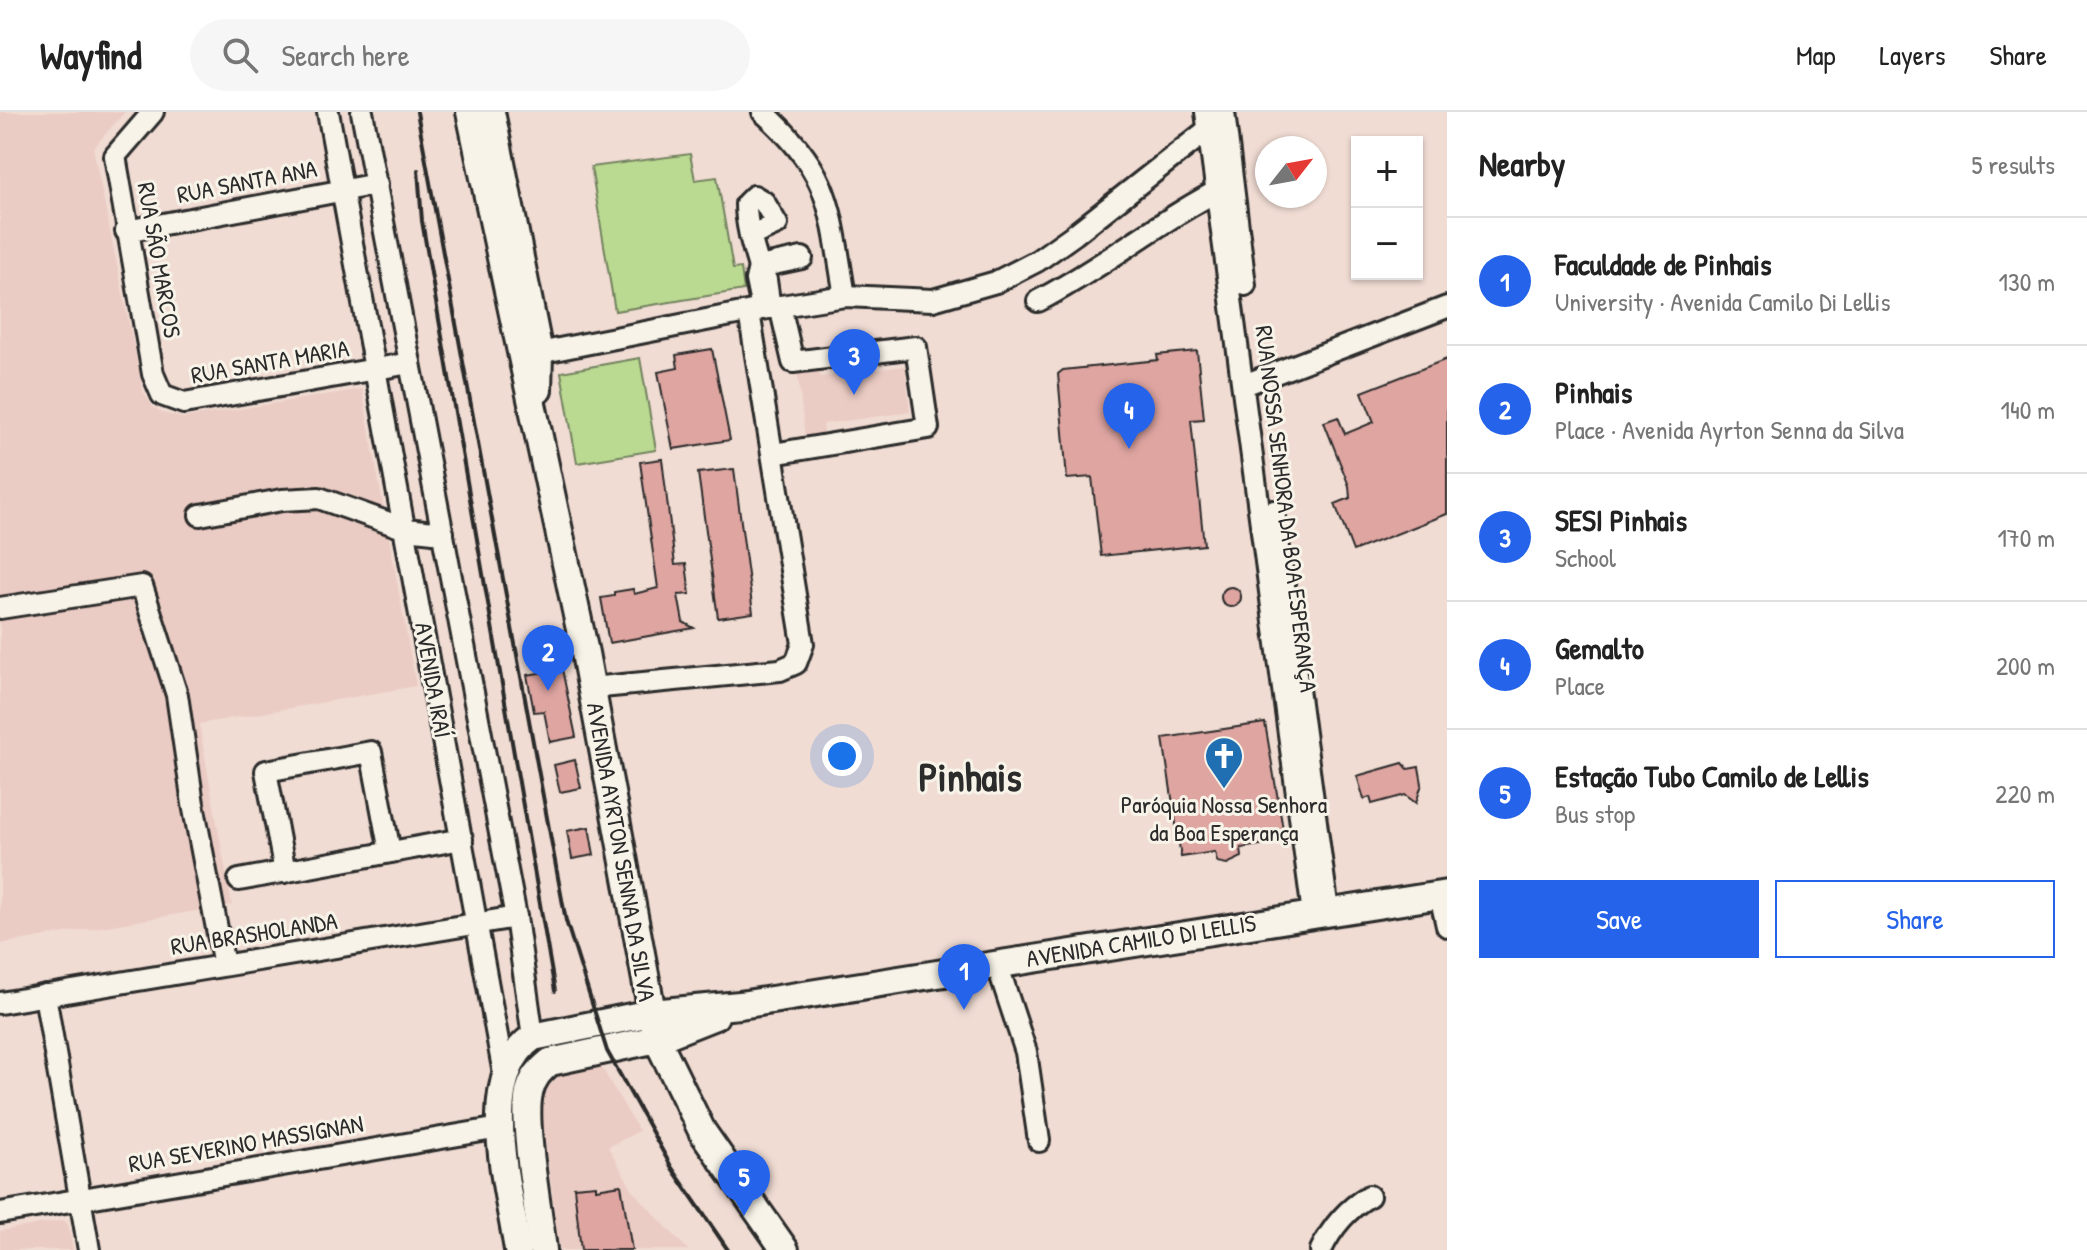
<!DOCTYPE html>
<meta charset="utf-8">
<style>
body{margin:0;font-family:"Patrick Hand",sans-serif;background:#f6f6f6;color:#222}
.controls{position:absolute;right:24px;top:24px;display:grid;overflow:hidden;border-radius:0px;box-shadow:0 2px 6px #0004}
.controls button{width:72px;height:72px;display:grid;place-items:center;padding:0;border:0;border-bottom:2px solid #e0e0e0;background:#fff;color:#222;font:40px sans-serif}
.compass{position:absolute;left:1255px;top:24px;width:72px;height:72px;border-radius:50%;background:#fff;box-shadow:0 2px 6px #0004;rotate:59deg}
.you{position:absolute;left:842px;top:644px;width:28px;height:28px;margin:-20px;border:6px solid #fff;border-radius:50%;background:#1a73e8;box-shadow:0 0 0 12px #1a73e833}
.badge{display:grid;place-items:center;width:52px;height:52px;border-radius:50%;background:#2563eb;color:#fff;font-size:26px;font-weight:700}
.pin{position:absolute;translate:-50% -66px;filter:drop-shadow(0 2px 4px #0008)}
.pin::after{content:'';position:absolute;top:42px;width:28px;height:24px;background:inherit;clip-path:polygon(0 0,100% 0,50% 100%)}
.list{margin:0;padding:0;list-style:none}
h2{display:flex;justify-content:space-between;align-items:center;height:104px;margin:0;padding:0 32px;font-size:34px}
h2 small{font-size:26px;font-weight:400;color:#767676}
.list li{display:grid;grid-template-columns:52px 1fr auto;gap:24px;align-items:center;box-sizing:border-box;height:128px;padding:0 32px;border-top:2px solid #e0e0e0}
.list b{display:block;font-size:30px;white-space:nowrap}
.list p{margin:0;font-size:26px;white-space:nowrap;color:#767676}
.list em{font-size:26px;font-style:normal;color:#767676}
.actions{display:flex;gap:16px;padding:24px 32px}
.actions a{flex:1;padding:18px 0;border:2px solid #2563eb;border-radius:0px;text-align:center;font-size:28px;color:#2563eb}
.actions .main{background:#2563eb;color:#fff}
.icon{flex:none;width:44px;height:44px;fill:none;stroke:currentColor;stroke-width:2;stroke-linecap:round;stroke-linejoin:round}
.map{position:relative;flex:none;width:1447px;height:1138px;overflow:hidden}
header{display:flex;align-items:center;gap:48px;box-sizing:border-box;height:112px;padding:0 40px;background:#fff;border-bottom:2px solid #e0e0e0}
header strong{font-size:38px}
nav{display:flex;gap:44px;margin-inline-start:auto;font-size:28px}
.search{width:560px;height:72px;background:#f6f6f6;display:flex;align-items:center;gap:20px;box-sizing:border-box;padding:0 28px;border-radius:44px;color:#767676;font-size:30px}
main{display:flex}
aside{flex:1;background:#fff}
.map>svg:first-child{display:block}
.built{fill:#ebccc4}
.green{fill:#bad991;stroke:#72825e;stroke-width:2}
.building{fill:#dfa5a1;stroke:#2b2b2b;stroke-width:2}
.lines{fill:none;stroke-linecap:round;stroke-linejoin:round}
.minor-casing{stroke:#2b2b2b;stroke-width:26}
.major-casing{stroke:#2b2b2b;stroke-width:32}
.minor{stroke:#f7f3e8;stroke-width:20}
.major{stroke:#f7f3e8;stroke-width:26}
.rail{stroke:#2b2b2b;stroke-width:4}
.labels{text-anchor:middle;stroke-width:6;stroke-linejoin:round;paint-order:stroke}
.street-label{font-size:24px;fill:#2b2b2b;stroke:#f7f3e8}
.poi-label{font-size:24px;fill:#2b2b2b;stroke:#f7f3e8}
.town-label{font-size:40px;font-weight:bold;fill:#2b2b2b;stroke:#f7f3e8}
</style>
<header>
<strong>Wayfind</strong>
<div class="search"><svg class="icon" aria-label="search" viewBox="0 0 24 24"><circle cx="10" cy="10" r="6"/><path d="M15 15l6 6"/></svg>Search here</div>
<nav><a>Map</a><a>Layers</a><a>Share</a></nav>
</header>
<main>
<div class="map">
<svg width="1447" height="1138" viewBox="0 0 1447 1138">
<rect width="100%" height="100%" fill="#f0dcd3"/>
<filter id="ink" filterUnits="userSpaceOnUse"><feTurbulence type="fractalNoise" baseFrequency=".0125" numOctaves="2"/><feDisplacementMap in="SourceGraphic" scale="16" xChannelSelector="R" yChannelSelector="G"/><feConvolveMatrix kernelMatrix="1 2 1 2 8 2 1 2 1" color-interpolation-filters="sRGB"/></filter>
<g filter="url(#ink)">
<!-- built -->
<g class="built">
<polygon points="0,0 125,0 93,36 143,279 153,295 163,301 183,306 362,277 416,574 199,612 232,793 0,832"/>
<polygon points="818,254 820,265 905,254 910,300 823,312 824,322 805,325 797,257"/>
<polygon points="599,951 639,1019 608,1035 634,1080 688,1138 560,1138 542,1005 544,973 552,960"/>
<polygon points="63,1108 68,1112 73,1138 0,1138 0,1119"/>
</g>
<!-- green -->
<g class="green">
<polygon points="690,42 695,68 717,65 733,157 741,156 744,178 615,199 591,55"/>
<polygon points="640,246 656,338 577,351 561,260"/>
</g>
<!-- building -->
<g class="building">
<polygon points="712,237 730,328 673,337 658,260 678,256 676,243"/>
<polygon points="1197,239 1204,307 1191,308 1204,433 1101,444 1092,365 1067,367 1058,262 1063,258 1158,248 1157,243"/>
<polygon points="1447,247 1447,402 1353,439 1335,392 1350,386 1349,374 1324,310 1338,305 1345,322 1374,310 1362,280"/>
<polygon points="662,347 675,453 686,452 690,482 678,483 683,510 694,516 609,531 601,486 614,484 614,480 633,477 634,482 658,476 640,350"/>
<polygon points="734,357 753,501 718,506 698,361"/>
<circle cx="1231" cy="485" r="10"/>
<polygon points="562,557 576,625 550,630 544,599 534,600 527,563"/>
<polygon points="1265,611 1285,729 1241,736 1242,745 1227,752 1217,750 1215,740 1181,745 1163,626"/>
<polygon points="575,648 581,676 560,680 554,653"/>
<polygon points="1403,651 1408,657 1419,655 1422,672 1416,691 1405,683 1372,692 1370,685 1364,687 1357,664"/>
<polygon points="589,715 594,743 572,747 567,719"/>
<polygon points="596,1073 596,1077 621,1073 632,1138 581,1138 574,1075"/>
</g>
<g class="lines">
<!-- minor casing -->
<g class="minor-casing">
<g id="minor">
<polyline points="153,0 115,44 153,262 162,283 184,291 410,251"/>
<polyline points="328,0 504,962"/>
<polyline points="362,0 516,805 533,925"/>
<path d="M 763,0 C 833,62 830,98 845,184"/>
<polyline points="1206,0 1313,802"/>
<polyline points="1224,0 1245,173"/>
<polyline points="126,119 377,72"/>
<path d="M 750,124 L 777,112 L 764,90 L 754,84 L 746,92 C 746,114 753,135 759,155 L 802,146"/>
<path d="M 1038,189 C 1104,155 1162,106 1229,73"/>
<polyline points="762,197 756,168 759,155 766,168 770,196"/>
<polyline points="539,241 762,197 845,184 933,188 996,170 1037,149 1075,122 1215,12"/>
<polyline points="1244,273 1447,195"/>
<polyline points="773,342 928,316 916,235 793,250 780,194"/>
<polyline points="1274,399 1328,799"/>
<polyline points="200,403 282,388 319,386 406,417 443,421"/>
<polyline points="0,496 142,474 177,583 193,692 224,853"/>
<polyline points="591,576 780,558 796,551 803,532 749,200"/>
<polyline points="285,760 266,659 371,640 390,740"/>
<polyline points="239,768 462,727"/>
<polyline points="1440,783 1447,814"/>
<polyline points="997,852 1026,940 1039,1029"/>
<polyline points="45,883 89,1138"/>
<polyline points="0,891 516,805"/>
<polyline points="0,1101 500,1016"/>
<path d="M 1321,1138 C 1332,1115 1347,1097 1369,1084"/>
</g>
</g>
<!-- major casing -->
<g class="major-casing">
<g id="major">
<polyline points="470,0 585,541 657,927 702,1019 785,1138"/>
<polyline points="491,0 539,241 538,278"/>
<path d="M 518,1138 C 509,1078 475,965 533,925 L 651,901 L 740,893 L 1447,782"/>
<path d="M 543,1138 C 539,1102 522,1011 529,981 C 532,967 539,959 550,950 L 657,927 L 715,904"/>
</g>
</g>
<!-- minor -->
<use href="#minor" class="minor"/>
<!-- major -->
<use href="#major" class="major"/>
<!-- rail -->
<g class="rail">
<polyline points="417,0 566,809 607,939 672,1056 728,1138"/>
<polyline points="418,58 422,109 555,879"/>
</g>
</g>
</g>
<!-- icons -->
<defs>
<g id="church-pin" transform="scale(2)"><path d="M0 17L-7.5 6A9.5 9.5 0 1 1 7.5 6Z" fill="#1f6fb2" stroke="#f7f3e8"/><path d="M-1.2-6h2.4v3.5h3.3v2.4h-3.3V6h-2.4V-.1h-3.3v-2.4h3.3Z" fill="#fff"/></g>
</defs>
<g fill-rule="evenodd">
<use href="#church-pin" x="1224" y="644"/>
</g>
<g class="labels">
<!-- street labels -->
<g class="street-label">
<text transform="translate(247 70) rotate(-11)" y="8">RUA SANTA ANA</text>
<text transform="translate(159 148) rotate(80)" y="8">RUA SÃO MARCOS</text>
<text transform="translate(270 250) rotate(-10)" y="8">RUA SANTA MARIA</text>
<text transform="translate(1286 397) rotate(83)" y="8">RUA NOSSA SENHORA DA BOA ESPERANÇA</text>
<text transform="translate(433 568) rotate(80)" y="8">AVENIDA IRAÍ</text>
<text transform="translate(621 740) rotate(80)" y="8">AVENIDA AYRTON SENNA DA SILVA</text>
<text transform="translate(254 822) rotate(-9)" y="8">RUA BRASHOLANDA</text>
<text transform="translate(1141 829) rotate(-9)" y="8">AVENIDA CAMILO DI LELLIS</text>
<text transform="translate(246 1032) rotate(-10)" y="8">RUA SEVERINO MASSIGNAN</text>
</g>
<!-- poi labels -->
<g class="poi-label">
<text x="1224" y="701">Paróquia Nossa Senhora<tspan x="1224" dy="28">da Boa Esperança</tspan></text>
</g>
<!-- town labels -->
<g class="town-label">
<text x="970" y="679">Pinhais</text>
</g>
</g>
</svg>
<div class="controls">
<button>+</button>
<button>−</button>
</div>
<svg class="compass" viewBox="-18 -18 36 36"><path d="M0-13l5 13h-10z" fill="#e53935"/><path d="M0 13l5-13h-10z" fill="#767676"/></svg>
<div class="you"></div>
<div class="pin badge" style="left:964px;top:898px">1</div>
<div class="pin badge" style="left:548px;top:579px">2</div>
<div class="pin badge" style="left:854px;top:283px">3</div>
<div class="pin badge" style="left:1129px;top:337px">4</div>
<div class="pin badge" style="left:744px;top:1104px">5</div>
</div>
<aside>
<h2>Nearby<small>5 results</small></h2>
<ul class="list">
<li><span class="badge">1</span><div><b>Faculdade de Pinhais</b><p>University · Avenida Camilo Di Lellis</p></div><em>130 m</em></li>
<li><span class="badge">2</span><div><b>Pinhais</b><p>Place · Avenida Ayrton Senna da Silva</p></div><em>140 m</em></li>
<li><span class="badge">3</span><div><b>SESI Pinhais</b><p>School</p></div><em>170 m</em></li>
<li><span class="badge">4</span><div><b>Gemalto</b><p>Place</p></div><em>200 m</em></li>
<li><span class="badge">5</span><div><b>Estação Tubo Camilo de Lellis</b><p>Bus stop</p></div><em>220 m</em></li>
</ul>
<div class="actions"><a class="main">Save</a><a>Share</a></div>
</aside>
</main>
